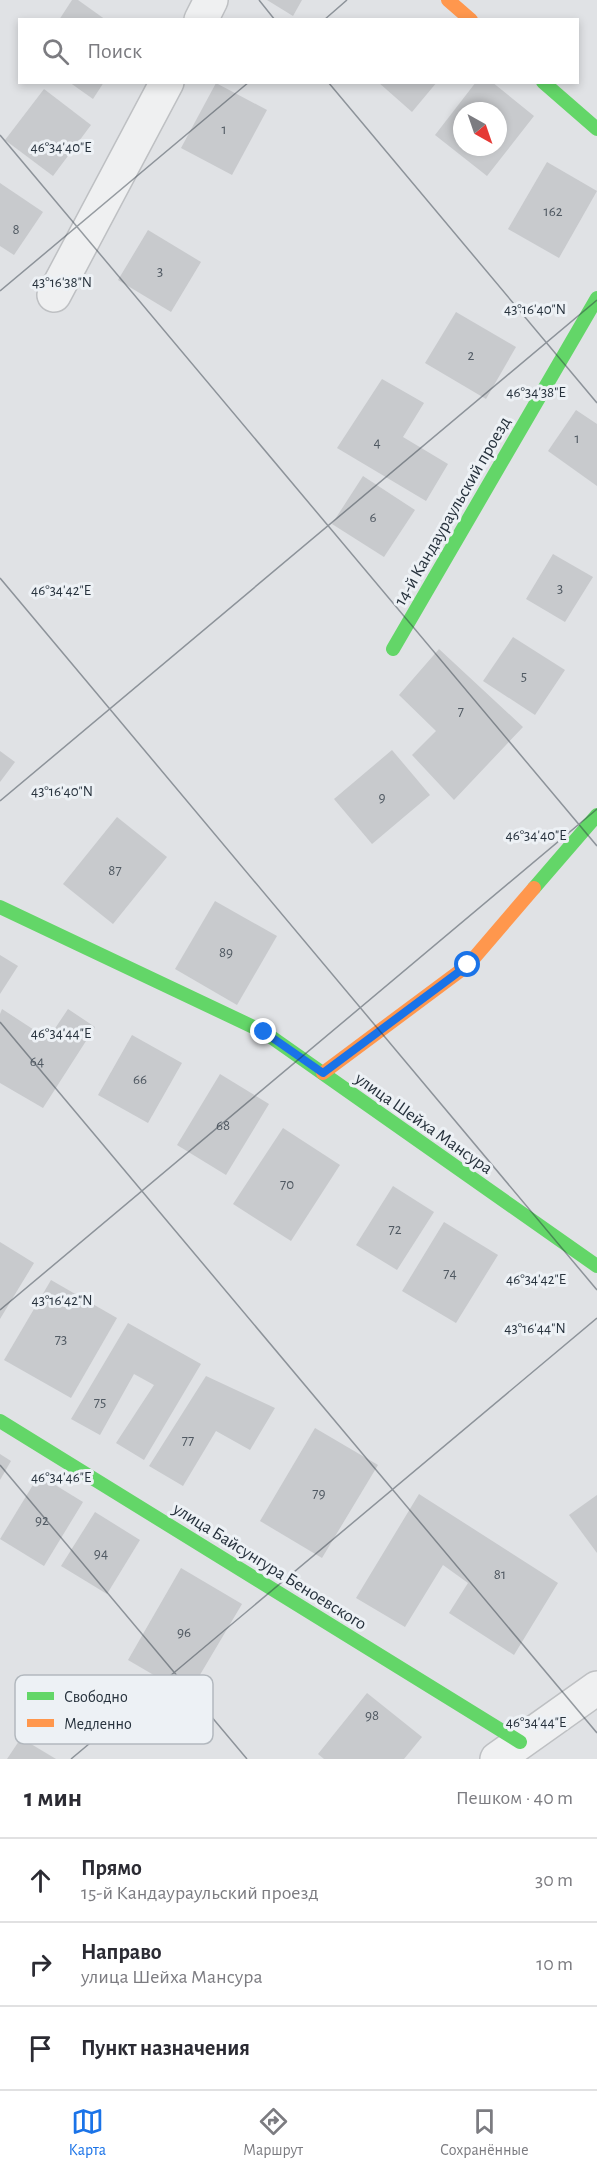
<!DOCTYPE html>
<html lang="ru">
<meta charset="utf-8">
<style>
body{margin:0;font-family:"Alegreya Sans",sans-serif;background:#f7f7f7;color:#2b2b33}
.compass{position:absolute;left:453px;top:102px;width:54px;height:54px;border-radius:50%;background:#fff;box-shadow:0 3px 9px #0003;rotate:140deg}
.stop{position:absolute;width:18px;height:18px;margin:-14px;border:4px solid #1a73e8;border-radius:50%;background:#fff}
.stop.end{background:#1a73e8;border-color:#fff;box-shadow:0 2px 6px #0008}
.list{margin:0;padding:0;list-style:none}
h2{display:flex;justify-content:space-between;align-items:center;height:78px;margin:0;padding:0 24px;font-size:26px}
h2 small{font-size:20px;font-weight:400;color:#7c7c81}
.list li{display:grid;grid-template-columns:39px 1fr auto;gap:18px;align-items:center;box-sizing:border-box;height:84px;padding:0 24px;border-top:2px solid #e1e1e2}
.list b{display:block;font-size:22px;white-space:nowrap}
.list p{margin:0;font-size:20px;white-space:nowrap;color:#7c7c81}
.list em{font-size:20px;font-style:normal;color:#7c7c81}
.icon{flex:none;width:33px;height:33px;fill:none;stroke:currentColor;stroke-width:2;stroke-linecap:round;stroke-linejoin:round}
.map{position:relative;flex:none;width:597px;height:1759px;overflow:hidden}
.search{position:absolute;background:#fff;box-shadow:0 3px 9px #0003;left:18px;right:18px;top:18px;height:66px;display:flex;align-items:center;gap:15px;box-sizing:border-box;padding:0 21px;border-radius:0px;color:#7c7c81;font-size:22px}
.sheet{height:330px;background:#fff}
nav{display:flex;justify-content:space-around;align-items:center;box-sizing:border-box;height:84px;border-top:2px solid #e1e1e2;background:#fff;font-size:16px;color:#7c7c81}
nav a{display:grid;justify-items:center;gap:3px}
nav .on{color:#1a73e8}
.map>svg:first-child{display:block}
.building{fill:#c8cacd;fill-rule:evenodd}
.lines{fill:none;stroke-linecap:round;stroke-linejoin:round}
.street-casing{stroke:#bec0c3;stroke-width:36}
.street{stroke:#eff0f1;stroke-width:33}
.fast{stroke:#63d668;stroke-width:14}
.slow{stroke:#ff974d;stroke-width:14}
.route{stroke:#1a73e8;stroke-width:8}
.ticks{fill:none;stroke:#27323d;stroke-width:1.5;stroke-opacity:0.45}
.labels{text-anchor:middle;stroke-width:6;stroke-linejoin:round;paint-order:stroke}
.number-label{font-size:15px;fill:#505962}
.street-label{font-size:18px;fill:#27323d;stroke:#edf1f5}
.key{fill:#edf1f5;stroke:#b2b8be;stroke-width:1.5}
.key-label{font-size:16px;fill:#27323d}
.ticks-label{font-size:15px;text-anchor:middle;fill:#27323d;stroke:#edf1f5;stroke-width:6;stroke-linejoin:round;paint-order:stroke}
</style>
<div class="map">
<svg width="597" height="1759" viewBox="0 0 597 1759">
<rect width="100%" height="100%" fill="#e0e2e5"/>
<!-- building -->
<g class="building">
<polygon points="72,0 78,0 106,20 59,20"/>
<polygon points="267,0 302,0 293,16"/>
<polygon points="69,82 104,82 93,99"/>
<polygon points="378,82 437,82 412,112"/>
<path d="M 476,82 L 492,82 L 534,116 L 487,176 L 435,135 ZM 462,111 L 498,111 L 498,147 L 462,147 Z"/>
<polygon points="216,83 267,110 232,175 181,148"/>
<polygon points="44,89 91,125 53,176 5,140"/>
<polygon points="547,162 597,191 559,258 508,229"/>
<polygon points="0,183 43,212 14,255 0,246"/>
<polygon points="148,230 201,262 171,312 118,280"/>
<polygon points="456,312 516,347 486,399 425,363"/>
<polygon points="382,379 424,403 403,437 448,464 426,501 337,448"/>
<polygon points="576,410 597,424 597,486 548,451"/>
<polygon points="363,476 415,510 384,557 332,524"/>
<polygon points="553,554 593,577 565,622 526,599"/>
<polygon points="513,637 565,670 535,715 483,681"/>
<polygon points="439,649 523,727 454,800 412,755 436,731 399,695"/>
<polygon points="392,750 430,795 372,844 334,799"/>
<polygon points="0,751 15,762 0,782"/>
<polygon points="117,817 167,857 113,924 63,884"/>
<polygon points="215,901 277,936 237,1005 175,969"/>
<polygon points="0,955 18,966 0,994"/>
<polygon points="2,1009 48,1039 68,1009 95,1027 43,1108 0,1083 0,1014"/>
<polygon points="132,1035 182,1063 148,1123 98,1095"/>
<polygon points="220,1074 269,1104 226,1175 177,1145"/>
<polygon points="283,1128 340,1165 291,1241 233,1204"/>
<polygon points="393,1186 434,1212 397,1270 356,1245"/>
<polygon points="444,1222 498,1255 456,1323 402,1291"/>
<polygon points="0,1242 34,1263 0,1319"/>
<polygon points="51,1280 117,1318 71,1398 4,1360"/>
<polygon points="128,1323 201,1364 144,1460 116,1443 154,1385 134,1374 100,1435 71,1419"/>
<polygon points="206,1376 275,1408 250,1450 216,1431 183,1486 149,1466"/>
<polygon points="315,1428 378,1465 322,1558 260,1521"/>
<polygon points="0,1454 11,1461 0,1480"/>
<polygon points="39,1475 83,1502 44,1566 0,1539"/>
<polygon points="419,1494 558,1583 514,1655 449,1613 468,1583 443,1565 405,1627 356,1598"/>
<polygon points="597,1495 597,1553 569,1515"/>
<polygon points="95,1512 140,1540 107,1594 61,1566"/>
<polygon points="181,1568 242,1604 188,1695 128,1660"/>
<polygon points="367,1693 422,1737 404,1759 324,1759 318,1754"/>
<polygon points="21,1738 56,1759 7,1759"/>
</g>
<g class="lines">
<!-- street casing -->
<g class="street-casing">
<g id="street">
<polyline points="201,20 211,0"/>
<polyline points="54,295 167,82"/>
<polyline points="497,1759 597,1688"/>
</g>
</g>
<!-- street -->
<use href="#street" class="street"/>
<!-- fast -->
<g class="fast">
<polyline points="543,82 597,129"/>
<polyline points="393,649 597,298"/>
<polyline points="534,888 597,815"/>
<polyline points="0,907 264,1032 597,1266"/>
<polyline points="0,1421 520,1742"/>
</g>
<!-- slow -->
<g class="slow">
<polyline points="448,0 471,20"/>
<polyline points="323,1073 468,965 534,888"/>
</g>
</g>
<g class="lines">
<!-- route -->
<polyline class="route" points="264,1032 323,1073 468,965"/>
</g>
<!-- ticks -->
<path class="ticks" d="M 259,0 L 275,20M 324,20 L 347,0M 328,82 L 597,403M 0,135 L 597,846M 0,291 L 249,82M 0,578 L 597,1290M 0,801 L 597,300M 0,1022 L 597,1733M 0,1310 L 597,809M 0,1465 L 247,1759M 71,1759 L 597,1318"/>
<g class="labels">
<!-- number labels -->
<g class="number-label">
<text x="224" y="134">1</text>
<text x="553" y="216">162</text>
<text x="16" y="234">8</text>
<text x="160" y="276">3</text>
<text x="471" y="360">2</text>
<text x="577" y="443">1</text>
<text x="377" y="447">4</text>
<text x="373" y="522">6</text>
<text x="560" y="593">3</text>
<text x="524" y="681">5</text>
<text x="461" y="716">7</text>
<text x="382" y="802">9</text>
<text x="115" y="875">87</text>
<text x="226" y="957">89</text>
<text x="37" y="1066">64</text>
<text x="140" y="1084">66</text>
<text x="223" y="1130">68</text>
<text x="287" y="1189">70</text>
<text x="395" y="1234">72</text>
<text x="450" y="1278">74</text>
<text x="61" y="1344">73</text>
<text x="100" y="1407">75</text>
<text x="188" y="1445">77</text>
<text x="319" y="1498">79</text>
<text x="42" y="1525">92</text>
<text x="101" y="1558">94</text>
<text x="500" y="1579">81</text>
<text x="184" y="1637">96</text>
<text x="372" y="1720">98</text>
</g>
<!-- street labels -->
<g class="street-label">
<text transform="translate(452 511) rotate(-60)" y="6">14-й Кандаураульский проезд</text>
<text transform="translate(424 1123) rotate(35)" y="6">улица Шейха Мансура</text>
<text transform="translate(270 1566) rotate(32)" y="6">улица Байсунгура Беноевского</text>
</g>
</g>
<!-- legend -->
<rect x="15" y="1675" width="198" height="69" rx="9" class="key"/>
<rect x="27" y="1692" width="27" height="8" fill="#63d668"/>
<rect x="27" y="1719" width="27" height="8" fill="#ff974d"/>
<g class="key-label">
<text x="64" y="1702">Свободно</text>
<text x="64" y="1729">Медленно</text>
</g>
<g class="ticks-label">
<text x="61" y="152">46°34'40"E</text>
<text x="62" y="287">43°16'38"N</text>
<text x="535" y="314">43°16'40"N</text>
<text x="536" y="397">46°34'38"E</text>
<text x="61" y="595">46°34'42"E</text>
<text x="62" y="796">43°16'40"N</text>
<text x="536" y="840">46°34'40"E</text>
<text x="61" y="1038">46°34'44"E</text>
<text x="536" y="1284">46°34'42"E</text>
<text x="62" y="1305">43°16'42"N</text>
<text x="535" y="1333">43°16'44"N</text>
<text x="61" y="1482">46°34'46"E</text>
<text x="536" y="1727">46°34'44"E</text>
</g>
</svg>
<svg class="compass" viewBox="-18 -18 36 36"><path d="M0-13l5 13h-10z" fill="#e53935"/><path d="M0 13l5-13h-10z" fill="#7c7c81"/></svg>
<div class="stop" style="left:468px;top:965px"></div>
<div class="stop end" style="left:264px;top:1032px"></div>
<div class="search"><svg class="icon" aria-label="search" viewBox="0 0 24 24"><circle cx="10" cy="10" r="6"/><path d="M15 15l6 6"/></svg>Поиск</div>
</div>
<section class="sheet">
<h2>1 мин<small>Пешком · 40 m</small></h2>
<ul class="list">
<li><svg class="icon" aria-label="ahead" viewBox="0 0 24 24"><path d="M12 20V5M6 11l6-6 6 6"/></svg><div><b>Прямо</b><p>15-й Кандаураульский проезд</p></div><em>30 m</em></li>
<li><svg class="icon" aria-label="right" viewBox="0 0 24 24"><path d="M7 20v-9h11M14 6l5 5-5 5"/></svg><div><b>Направо</b><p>улица Шейха Мансура</p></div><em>10 m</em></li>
<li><svg class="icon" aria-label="arrive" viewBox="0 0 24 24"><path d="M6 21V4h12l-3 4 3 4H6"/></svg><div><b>Пункт назначения</b></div></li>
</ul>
</section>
<nav>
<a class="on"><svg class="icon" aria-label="map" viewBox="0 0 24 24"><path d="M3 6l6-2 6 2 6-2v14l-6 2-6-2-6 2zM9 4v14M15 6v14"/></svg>Карта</a>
<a><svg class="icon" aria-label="directions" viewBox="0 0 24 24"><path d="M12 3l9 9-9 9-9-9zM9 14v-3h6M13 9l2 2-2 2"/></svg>Маршрут</a>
<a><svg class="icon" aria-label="saved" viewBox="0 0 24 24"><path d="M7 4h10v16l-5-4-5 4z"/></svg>Сохранённые</a>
</nav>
